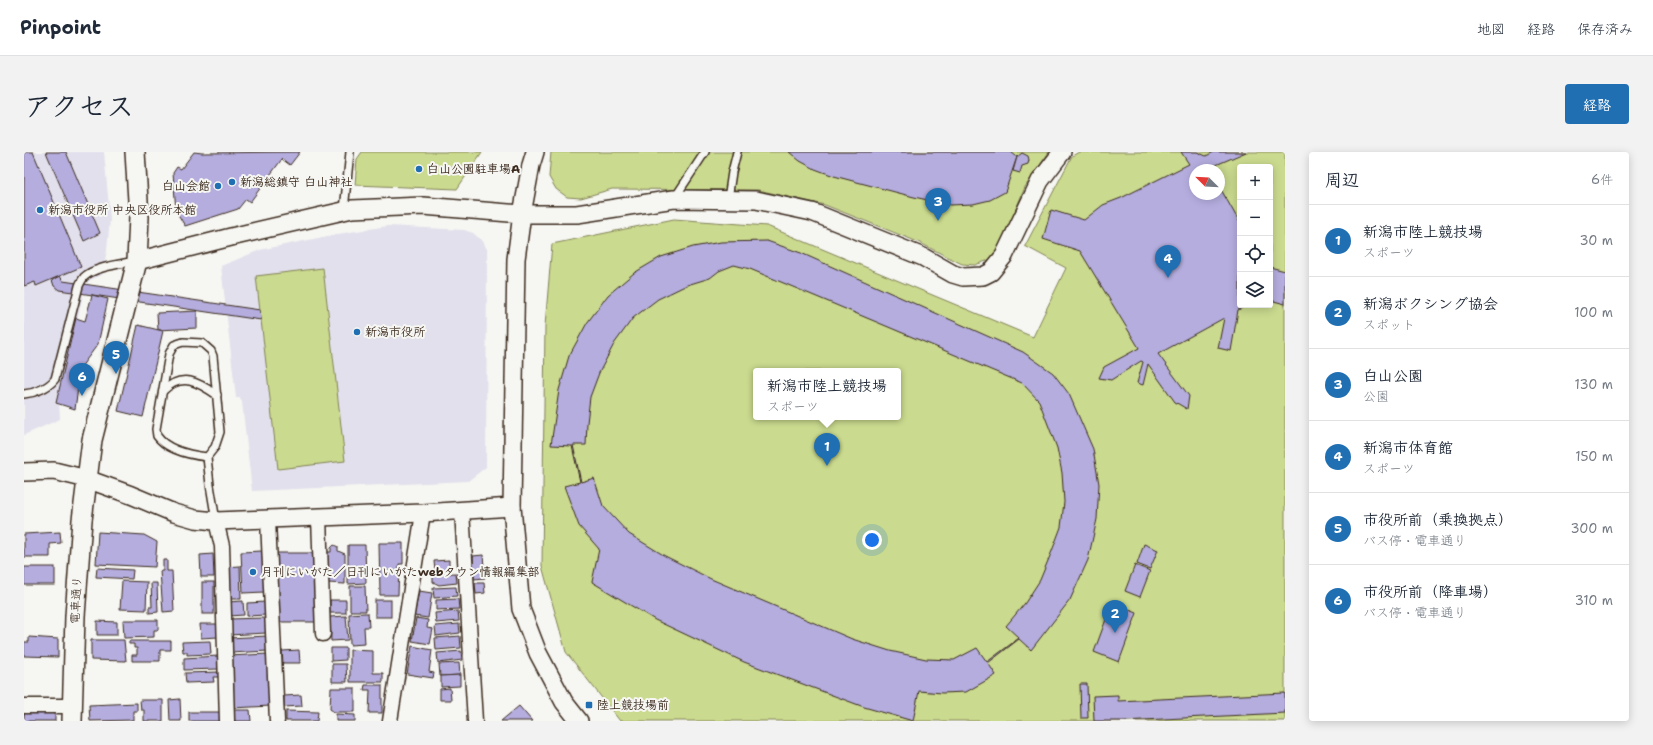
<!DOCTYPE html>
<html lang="ja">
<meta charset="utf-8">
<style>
body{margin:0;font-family:"Shantell Sans","Klee One",sans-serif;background:#f2f2f3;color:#1f2937}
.controls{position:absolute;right:12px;top:12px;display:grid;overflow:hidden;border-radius:4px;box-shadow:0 2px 10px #0003}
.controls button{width:36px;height:36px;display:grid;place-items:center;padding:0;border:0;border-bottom:1px solid #e0e1e3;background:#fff;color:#1f2937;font:20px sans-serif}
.compass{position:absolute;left:1165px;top:12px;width:36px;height:36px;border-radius:50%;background:#fff;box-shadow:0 2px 10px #0003;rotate:294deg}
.you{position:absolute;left:848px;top:388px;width:14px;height:14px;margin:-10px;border:3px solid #fff;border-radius:50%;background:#1a73e8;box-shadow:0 0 0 6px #1a73e833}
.badge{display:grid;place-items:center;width:26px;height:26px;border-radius:50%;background:#1f6fb2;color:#fff;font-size:13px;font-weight:700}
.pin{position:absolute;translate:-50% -33px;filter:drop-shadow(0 1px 2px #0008)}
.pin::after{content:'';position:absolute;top:21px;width:14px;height:12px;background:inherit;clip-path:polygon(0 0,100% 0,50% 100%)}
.popup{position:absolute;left:729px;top:216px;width:148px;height:52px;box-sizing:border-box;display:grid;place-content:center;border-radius:4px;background:#fff;filter:drop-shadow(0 1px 3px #0005);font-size:13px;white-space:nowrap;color:#747a83}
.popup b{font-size:15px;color:#1f2937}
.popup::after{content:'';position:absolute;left:50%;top:100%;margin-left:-8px;border:8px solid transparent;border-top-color:#fff}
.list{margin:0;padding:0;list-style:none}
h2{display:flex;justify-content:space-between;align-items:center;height:52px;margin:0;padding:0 16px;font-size:17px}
h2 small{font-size:13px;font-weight:400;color:#747a83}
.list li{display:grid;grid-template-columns:26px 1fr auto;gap:12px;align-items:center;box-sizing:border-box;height:72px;padding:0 16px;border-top:1px solid #e0e1e3}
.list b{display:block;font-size:15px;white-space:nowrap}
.list p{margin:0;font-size:13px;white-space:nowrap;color:#747a83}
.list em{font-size:13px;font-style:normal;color:#747a83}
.icon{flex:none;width:22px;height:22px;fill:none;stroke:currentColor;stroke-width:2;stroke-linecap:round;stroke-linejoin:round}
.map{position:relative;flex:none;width:1261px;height:569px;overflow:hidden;border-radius:4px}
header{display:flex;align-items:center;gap:24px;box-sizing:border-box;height:56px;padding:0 20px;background:#fff;border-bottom:1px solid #e0e1e3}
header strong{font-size:19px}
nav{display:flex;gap:22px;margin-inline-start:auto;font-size:14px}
.intro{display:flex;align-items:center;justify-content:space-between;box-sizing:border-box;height:96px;padding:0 24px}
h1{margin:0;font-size:28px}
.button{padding:10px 18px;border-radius:4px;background:#1f6fb2;color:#fff;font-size:14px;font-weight:700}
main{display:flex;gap:24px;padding:0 24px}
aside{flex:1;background:#fff;border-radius:4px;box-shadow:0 2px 10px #0003}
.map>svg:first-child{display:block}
.built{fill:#e2e0ec}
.green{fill:#cada8e;stroke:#828256;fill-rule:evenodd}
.building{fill:#b4adde;stroke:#3b2a1e;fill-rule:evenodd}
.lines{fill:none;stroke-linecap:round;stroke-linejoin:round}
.service-casing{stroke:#3b2a1e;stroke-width:10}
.minor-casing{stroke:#3b2a1e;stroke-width:17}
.tertiary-casing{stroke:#3b2a1e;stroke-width:20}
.secondary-casing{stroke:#3b2a1e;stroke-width:22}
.service{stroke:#f6f6f2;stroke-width:7}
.minor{stroke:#f6f6f2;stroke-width:14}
.tertiary{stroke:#f6f6f2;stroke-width:17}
.secondary{stroke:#f6f6f2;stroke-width:19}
.poi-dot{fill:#1f6fb2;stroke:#f6f6f2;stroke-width:1.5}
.labels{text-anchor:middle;stroke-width:4;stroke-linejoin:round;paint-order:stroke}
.poi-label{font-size:12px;font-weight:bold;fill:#3b2a1e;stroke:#f6f6f2;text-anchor:start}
.street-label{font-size:12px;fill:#3b2a1e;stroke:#f6f6f2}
</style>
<header>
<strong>Pinpoint</strong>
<nav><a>地図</a><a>経路</a><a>保存済み</a></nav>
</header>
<div class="intro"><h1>アクセス</h1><a class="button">経路</a></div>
<main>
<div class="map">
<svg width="1261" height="569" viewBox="0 0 1261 569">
<rect width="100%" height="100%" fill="#f6f6f2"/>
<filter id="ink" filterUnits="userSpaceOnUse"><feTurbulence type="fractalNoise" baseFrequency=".025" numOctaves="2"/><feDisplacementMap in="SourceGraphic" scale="8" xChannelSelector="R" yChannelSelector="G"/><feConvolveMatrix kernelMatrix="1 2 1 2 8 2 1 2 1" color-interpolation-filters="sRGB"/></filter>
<g filter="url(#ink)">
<!-- built -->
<g class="built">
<polygon points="0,0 80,0 86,67 83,98 78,123 66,128 61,134 35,248 36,267 0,283"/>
<polygon points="364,74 440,78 449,81 457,88 463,97 462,315 444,329 228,339 218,250 216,246 212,246 197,114 236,98 314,82"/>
</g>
<!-- green -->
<g class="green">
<polygon points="338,0 458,0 433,37 331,33 333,7"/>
<polygon points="527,0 1025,0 1001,35 974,101 965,108 951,113 938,112 894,90 801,53 734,38 588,37 557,46 543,45 532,37 525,25"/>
<path d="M 1055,0 L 1261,0 L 1261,569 L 596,569 L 542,500 L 518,414 L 521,174 L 528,92 L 650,67 L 743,74 L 1009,185 L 1042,116 L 1001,94 L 1048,4 ZM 1216,15 L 1246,15 L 1246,153 L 1216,153 ZM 1171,18 L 1195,18 L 1195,42 L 1171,42 ZM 732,219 L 874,219 L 874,265 L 732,265 Z"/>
<polygon points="299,116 321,309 254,317 232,124"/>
</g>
<!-- building -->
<g class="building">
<polygon points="0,0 9,0 57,115 12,134 11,130 0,134"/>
<polygon points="22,0 42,0 76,81 60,89"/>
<polygon points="170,0 178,1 276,0 266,13 258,7 226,50 222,47 214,57 161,74 152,59 149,21 153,15 157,17"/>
<polygon points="765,0 987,0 993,5 981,40 966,48 949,52 926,53 890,45 810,24 791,17 776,9"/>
<polygon points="1157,0 1173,0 1182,4 1190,0 1222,0 1185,16 1185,18 1171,18 1171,42 1195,42 1195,34 1216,71 1216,153 1224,153 1214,158 1207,199 1194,196 1200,166 1134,202 1165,244 1163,257 1151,250 1124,212 1119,233 1113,231 1119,210 1117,209 1087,228 1075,226 1080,215 1115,196 1056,99 1019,87 1027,58 1060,68 1079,53 1097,46 1165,12"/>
<polygon points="998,1 1004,4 1005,8 1004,12 998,14 996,21 989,19 993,5"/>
<path d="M 743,89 L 777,101 L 999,200 L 1029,221 L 1045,242 L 1069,297 L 1075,332 L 1073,367 L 1064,408 L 1046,448 L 1007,498 L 995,487 L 964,511 L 972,523 L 942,540 L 918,541 L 895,539 L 889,569 L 840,555 L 720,510 L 631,468 L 568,430 L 575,397 L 555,374 L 540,334 L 556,330 L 548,294 L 527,293 L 535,238 L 545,204 L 563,171 L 584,143 L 610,121 L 637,105 L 669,95 L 697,90 ZM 710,113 L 726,117 L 998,231 L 1015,249 L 1033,296 L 1038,321 L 1040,350 L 1037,375 L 1028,399 L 1016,428 L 1001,451 L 982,474 L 995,486 L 963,510 L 953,496 L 930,508 L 902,507 L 866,499 L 828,487 L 687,427 L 641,404 L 605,382 L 579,354 L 570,326 L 557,330 L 549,293 L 562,293 L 563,271 L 566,245 L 575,221 L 590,192 L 609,166 L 634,147 L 663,133 L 686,126 L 695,119 Z"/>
<polygon points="1246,115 1261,119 1261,152 1246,148"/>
<polygon points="36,124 39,129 236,158 237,168 35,138 30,134 28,128"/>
<polygon points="68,143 84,147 74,192 57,215 51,257 32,251 52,166 61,169"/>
<polygon points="173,159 173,176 134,178 133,161"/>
<polygon points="114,173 139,179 119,265 94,259"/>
<polygon points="36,380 37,391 26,392 26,405 0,405 0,382"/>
<polygon points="74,380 120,383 133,390 131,415 72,412"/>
<polygon points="355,391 379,391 379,412 375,412 374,443 356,443"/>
<polygon points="1120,392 1134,398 1126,417 1113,412"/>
<polygon points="310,393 314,395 314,399 321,402 321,432 304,431 303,400 307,400 307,396"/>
<polygon points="324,393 341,393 342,431 324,432"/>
<polygon points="238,399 240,440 219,441 217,400"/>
<polygon points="252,401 291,401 292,470 255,470"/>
<polygon points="189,402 190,425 177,425 176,403"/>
<polygon points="459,403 461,426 450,427 449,404"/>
<polygon points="139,408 143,408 143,419 148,419 150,459 139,460 136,419 139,419"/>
<polygon points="425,408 425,419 411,419 410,409"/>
<polygon points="1111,413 1126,419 1116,445 1101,439"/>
<polygon points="216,414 217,447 204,447 202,415"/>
<rect x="0" y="415" width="31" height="18"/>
<polygon points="73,416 109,418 108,427 72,425"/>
<polygon points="432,421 433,431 415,433 409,430 409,422"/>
<polygon points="98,429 123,430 122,458 96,457"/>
<rect x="178" y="430" width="12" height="32"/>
<polygon points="127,431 133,431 134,460 125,461 125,455 128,455"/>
<polygon points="451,431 460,431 461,441 452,442"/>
<polygon points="326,434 341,434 342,459 326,459"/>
<polygon points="432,435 433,444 410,446 409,436"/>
<polygon points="395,439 408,441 404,466 390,464"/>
<polygon points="434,447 435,457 412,458 412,448"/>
<rect x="306" y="448" width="16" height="13"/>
<rect x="351" y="448" width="16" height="17"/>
<polygon points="219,449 220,463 204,464 204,450"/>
<polygon points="242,450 242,463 223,464 223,451"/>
<polygon points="1088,451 1113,461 1095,510 1070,500"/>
<polygon points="434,459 435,469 412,471 411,461"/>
<polygon points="340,461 344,461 345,475 340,475 341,492 326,493 325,462"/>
<polygon points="322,464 324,488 307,489 306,465"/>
<polygon points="241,466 242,481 205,483 204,467"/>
<polygon points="392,466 404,468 403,476 409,477 406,492 388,489"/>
<polygon points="99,468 134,468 134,478 130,478 130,485 100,486"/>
<polygon points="73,469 93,470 93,483 73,483"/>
<polygon points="176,472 194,472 194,485 177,486"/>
<polygon points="435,472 436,481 412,484 411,474"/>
<polygon points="243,484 244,499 206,501 205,486"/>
<polygon points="436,484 437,496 412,498 411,486"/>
<polygon points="5,485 34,487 34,505 0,504 0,490 5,490"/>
<polygon points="67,488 100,488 102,509 67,508"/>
<polygon points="105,489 147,489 147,498 136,498 136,509 108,509 108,503 113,503 113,496 110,496 110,492 105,492"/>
<polygon points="186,489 187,502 163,503 163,500 159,500 158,490"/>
<polygon points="388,494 408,498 405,520 410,521 409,526 383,522"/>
<polygon points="307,496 322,496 322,508 307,509"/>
<polygon points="275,498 276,511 259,511 258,499"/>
<polygon points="326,498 349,499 349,521 359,521 359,530 326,530"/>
<polygon points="437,499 438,508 414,511 413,501"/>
<polygon points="244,502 247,554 208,556 205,504"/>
<polygon points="194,504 194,517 160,518 160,506"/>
<polygon points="435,511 436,523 416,524 415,512"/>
<polygon points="308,512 322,512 323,530 308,530"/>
<polygon points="195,520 195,525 189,525 190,530 162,531 161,521"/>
<polygon points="436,523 436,534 417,535 417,524"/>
<polygon points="1056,532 1063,532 1064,566 1057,566"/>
<polygon points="341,533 358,533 358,561 345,561 346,538 340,538"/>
<polygon points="307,536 331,536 331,560 310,560 306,557"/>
<polygon points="426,536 427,548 416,548 416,537"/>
<polygon points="1261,541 1261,561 1099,569 1070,569 1069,544 1094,543 1094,549"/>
<polygon points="277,543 278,554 260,555 260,544"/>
<polygon points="156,547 157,569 146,569 145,548"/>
<polygon points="116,548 139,548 139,569 120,569 120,558 117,558"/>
<polygon points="113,551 113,559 109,559 109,568 66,569 65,553"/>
<polygon points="495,554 508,569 477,569"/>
<polygon points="208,558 226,558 227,569 208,569"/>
<rect x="0" y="559" width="31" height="10"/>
<polygon points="262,559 294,560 293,569 262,569"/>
<rect x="165" y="560" width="31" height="9"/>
<polygon points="312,562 331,563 331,569 312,569"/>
</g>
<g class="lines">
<!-- service casing -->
<g class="service-casing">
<g id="service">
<polyline points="650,47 681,0"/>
<polyline points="704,47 708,20 713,0"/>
<polyline points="320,58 326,0"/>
<path d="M 139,239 C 158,220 174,230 193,243"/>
<path d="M 0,242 C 11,241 24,236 31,227 L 55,134 C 56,131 58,128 60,125 C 70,115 97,112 111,109"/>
<path d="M 183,305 C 166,303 143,298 133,284 L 132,277 L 145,202 L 150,193 L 159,190 L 178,191 L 187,199 L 189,204 L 196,280 L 191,295 L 183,305 L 186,333 L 192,369"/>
</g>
</g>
<!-- minor casing -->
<g class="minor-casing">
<g id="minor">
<polyline points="438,359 451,569"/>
<polyline points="295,365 299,482"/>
<polyline points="244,368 253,569"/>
<polyline points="192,369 198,394 203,569"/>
<polyline points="0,554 48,554"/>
<polyline points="366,569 399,361"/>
</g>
</g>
<!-- tertiary casing -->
<g class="tertiary-casing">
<g id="tertiary">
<polyline points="511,0 507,13 498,62 492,107 488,355 497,457 514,501 540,550 555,569"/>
<polyline points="113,109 207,85 328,57 399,54 498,62 553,62 650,47 732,48 788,60 899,105 929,122 939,125 959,124 967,120 980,104 1016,29 1038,0"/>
<polyline points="0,320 30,319 63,327 107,343 150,361 171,367 192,369 399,361 488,355"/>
</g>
</g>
<!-- secondary casing -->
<g class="secondary-casing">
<polyline id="secondary" points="48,569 51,464 58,368 68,288 113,109 115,65 111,0"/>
</g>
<!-- service -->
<use href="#service" class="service"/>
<!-- minor -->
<use href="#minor" class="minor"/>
<!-- tertiary -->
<use href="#tertiary" class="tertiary"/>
<!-- secondary -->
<use href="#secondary" class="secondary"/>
</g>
</g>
<!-- markers -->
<g class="poi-dot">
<circle cx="395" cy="17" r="4"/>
<circle cx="208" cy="30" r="4"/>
<circle cx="194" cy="34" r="4"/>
<circle cx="16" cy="58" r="4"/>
<circle cx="333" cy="180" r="4"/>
<circle cx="229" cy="420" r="4"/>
<rect x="561" y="549" width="8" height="8" rx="2"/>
</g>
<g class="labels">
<!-- poi labels -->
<g class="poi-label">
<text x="403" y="21">白山公園駐車場A</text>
<text x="216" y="34">新潟総鎮守 白山神社</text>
<text x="186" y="38" text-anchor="end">白山会館</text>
<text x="24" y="62">新潟市役所 中央区役所本館</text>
<text x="341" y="184">新潟市役所</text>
<text x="237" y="424">月刊にいがた／日刊にいがたwebタウン情報編集部</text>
<text x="573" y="557">陸上競技場前</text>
</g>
<!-- street labels -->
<g class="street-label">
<text transform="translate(52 448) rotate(-87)" y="4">電車通り</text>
</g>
</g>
</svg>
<div class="controls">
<button>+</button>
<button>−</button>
<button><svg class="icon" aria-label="locate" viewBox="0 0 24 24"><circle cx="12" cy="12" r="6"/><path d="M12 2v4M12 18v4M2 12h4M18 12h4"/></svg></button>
<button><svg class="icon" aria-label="layers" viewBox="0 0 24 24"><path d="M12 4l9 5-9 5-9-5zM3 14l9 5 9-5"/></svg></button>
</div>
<svg class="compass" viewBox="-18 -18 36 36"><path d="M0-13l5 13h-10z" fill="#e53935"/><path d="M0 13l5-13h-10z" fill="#747a83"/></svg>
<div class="you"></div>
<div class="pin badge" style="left:803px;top:314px">1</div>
<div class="popup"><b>新潟市陸上競技場</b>スポーツ</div>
<div class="pin badge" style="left:1091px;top:481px">2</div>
<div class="pin badge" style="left:914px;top:69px">3</div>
<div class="pin badge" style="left:1144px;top:126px">4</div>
<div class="pin badge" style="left:92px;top:222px">5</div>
<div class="pin badge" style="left:58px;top:244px">6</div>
</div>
<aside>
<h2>周辺<small>6件</small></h2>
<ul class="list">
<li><span class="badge">1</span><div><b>新潟市陸上競技場</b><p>スポーツ</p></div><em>30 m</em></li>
<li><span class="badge">2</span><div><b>新潟ボクシング協会</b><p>スポット</p></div><em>100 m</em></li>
<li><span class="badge">3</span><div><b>白山公園</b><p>公園</p></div><em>130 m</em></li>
<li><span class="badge">4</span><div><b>新潟市体育館</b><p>スポーツ</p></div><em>150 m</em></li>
<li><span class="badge">5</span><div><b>市役所前（乗換拠点）</b><p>バス停 · 電車通り</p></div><em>300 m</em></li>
<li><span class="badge">6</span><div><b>市役所前（降車場）</b><p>バス停 · 電車通り</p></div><em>310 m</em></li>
</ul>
</aside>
</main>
